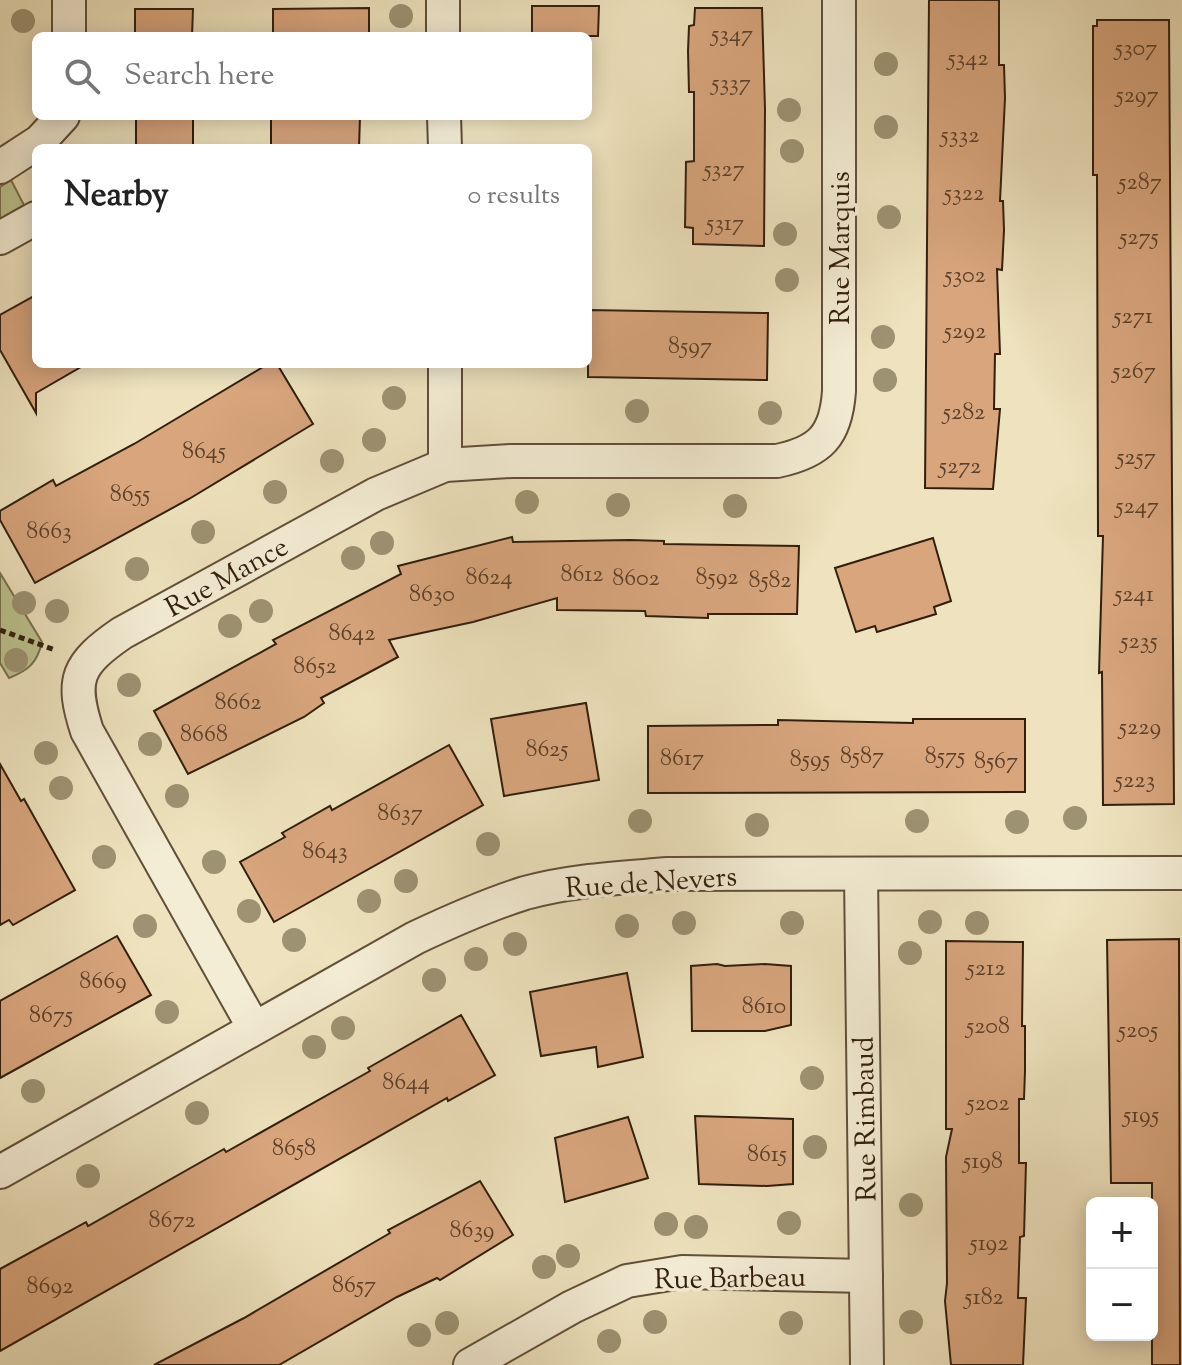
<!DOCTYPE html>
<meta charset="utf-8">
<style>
body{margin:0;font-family:"Sorts Mill Goudy",serif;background:#f2f2f2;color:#222}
.controls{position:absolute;right:24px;bottom:24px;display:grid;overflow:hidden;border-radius:12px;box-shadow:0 4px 20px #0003}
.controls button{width:72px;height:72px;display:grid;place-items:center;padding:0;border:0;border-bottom:2px solid #e0e0e0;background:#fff;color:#222;font:40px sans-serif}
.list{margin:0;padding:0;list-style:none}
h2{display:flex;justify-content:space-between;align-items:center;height:104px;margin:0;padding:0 32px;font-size:34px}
h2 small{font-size:26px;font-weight:400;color:#767676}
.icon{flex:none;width:44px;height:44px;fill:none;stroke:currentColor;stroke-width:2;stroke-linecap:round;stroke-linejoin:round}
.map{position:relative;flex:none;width:1182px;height:1365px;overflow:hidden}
.search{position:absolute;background:#fff;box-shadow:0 4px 20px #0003;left:32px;top:32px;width:560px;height:88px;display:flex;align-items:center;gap:20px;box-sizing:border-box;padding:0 28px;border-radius:12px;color:#767676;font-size:30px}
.panel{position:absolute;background:#fff;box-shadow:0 4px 20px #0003;left:32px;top:144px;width:560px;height:224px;border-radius:12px}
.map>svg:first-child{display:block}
.green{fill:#bcc38f;stroke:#77704e;stroke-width:2}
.building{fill:#d8a57d;stroke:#321e0d;stroke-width:2}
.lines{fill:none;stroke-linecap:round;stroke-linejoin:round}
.street-casing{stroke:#614f39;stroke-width:36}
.path{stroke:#321e0d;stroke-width:5;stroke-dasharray:6 4;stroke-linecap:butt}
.street{stroke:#f4edd5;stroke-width:32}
.tree{fill:#9d9272}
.labels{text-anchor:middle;stroke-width:7;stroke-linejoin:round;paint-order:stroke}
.number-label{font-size:24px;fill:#5c4029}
.street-label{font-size:28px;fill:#321e0d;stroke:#f4edd5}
</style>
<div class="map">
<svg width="1182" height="1365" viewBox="0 0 1182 1365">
<rect width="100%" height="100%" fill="#eee3be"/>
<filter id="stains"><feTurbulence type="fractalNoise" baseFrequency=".0025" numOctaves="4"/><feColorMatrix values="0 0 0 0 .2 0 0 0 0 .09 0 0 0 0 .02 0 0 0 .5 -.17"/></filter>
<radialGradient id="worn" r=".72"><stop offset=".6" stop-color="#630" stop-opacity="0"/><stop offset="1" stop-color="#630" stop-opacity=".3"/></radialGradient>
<!-- green -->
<g class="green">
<polygon points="11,180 24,205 0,219 0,187"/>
<path d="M 0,573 L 42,642 C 37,663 29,670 9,678 L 0,663 Z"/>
</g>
<!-- building -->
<g class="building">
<polygon points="929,0 999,0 999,65 1004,65 1005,98 1000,201 1003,201 1004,230 1002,270 997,269 1000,354 995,354 994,409 1000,409 993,489 925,488"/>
<polygon points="532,6 599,6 598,36 532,36"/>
<polygon points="369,8 369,36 273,36 273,9"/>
<polygon points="695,8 762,8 765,109 764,246 693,244 693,228 685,227 686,162 694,161 694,92 689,92 688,51 689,26 694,25"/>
<polygon points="135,9 193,9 192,36 135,36"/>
<polygon points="1097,20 1169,20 1174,804 1103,805 1102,672 1099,673 1103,536 1098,536 1097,175 1093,175 1093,26 1097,26"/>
<rect x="136" y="116" width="57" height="32"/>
<polygon points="271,116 360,116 359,148 271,148"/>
<polygon points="36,295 36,364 86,364 36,393 36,413 0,350 0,315"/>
<polygon points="588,310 768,313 767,380 588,377"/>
<polygon points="268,364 277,364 313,424 189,499 35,583 0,520 0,511 53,480 56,486 134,444"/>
<polygon points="512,537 513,542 630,540 664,541 664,544 799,546 797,614 708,614 708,618 646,616 645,611 557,610 557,598 473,622 389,640 398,657 321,698 324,703 304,717 188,774 154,711 276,644 273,640 401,574 398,566"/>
<polygon points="933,538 951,601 934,607 936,614 877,632 875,626 856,632 835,568"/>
<polygon points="586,703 599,780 504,796 491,719"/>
<polygon points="913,719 1025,719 1025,792 648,793 648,726 778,725 778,720 913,723"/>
<polygon points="449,745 483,805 274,922 240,862 285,837 282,833 330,806 332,810"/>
<polygon points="0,764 21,801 24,799 75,890 13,925 9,920 0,925"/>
<polygon points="117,936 151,995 0,1078 0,1001"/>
<polygon points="1179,939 1180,1365 1152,1365 1152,1183 1111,1183 1107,940"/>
<polygon points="946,941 1023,942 1022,1026 1025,1026 1025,1071 1024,1099 1019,1099 1019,1163 1026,1163 1024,1236 1020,1237 1018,1298 1026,1298 1023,1365 951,1365 945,1301 947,1283 946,1157 952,1129 946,1129"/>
<polygon points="717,964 725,966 765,964 791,966 791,1025 765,1031 692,1031 691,966"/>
<polygon points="627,973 643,1057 598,1067 596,1047 541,1056 530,992"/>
<polygon points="461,1015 495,1075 448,1101 447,1098 0,1351 0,1269 86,1222 88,1226 224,1149 226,1152 370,1071 368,1068"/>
<polygon points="695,1116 793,1119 793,1184 767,1186 699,1184"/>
<polygon points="628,1117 648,1178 565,1202 555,1138"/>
<polygon points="480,1181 513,1235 440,1280 437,1278 397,1297 279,1365 154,1365 244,1318 390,1233 388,1230"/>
</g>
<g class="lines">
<!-- street casing -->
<g class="street-casing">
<g id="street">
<polyline points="443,0 443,36"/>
<polyline points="69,36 69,0"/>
<polyline points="444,116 445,148"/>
<polyline points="0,167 40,141 63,116"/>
<polyline points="0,238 36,218"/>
<polyline points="445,465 445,364"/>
<polyline points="861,874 867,1365"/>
<path d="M 254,1028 L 87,731 C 70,679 77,664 122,633 L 376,494 L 445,465 L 511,461 L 777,461 C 820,452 836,436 839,391 L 839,0"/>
<path d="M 0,1172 L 415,938 C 451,921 487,905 525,893 C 571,880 621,878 668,874 L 1182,873"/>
<polyline points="470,1365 572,1307 627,1281 682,1272 866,1276"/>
</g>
</g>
<!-- path -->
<polyline class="path" points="0,630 55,650"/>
<!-- street -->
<use href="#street" class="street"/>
</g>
<!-- trees -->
<g class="tree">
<circle cx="401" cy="16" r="12"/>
<circle cx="23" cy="21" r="12"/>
<circle cx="886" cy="64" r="12"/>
<circle cx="789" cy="110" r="12"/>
<circle cx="886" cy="127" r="12"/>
<circle cx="792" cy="151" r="12"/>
<circle cx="889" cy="217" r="12"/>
<circle cx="785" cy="234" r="12"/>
<circle cx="787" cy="280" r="12"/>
<circle cx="883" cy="337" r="12"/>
<circle cx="885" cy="380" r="12"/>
<circle cx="394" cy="398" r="12"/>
<circle cx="637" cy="411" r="12"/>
<circle cx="770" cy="413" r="12"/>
<circle cx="374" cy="440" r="12"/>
<circle cx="332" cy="461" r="12"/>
<circle cx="275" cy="492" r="12"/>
<circle cx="527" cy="502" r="12"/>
<circle cx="618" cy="505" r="12"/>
<circle cx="735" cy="506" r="12"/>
<circle cx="203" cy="532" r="12"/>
<circle cx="382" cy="543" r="12"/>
<circle cx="353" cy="558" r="12"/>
<circle cx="137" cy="569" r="12"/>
<circle cx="24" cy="603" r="12"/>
<circle cx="57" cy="611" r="12"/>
<circle cx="261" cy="611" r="12"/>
<circle cx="230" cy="626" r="12"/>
<circle cx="16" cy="660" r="12"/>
<circle cx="129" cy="685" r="12"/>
<circle cx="150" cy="744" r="12"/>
<circle cx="46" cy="753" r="12"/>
<circle cx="61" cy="788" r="12"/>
<circle cx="177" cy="796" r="12"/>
<circle cx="1075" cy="818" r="12"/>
<circle cx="640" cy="821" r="12"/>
<circle cx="917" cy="821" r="12"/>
<circle cx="1017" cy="822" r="12"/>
<circle cx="757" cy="825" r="12"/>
<circle cx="488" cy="844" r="12"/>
<circle cx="104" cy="857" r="12"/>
<circle cx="214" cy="862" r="12"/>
<circle cx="406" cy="881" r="12"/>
<circle cx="369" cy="901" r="12"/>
<circle cx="249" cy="911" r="12"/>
<circle cx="930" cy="922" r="12"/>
<circle cx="684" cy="923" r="12"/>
<circle cx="792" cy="923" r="12"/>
<circle cx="977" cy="923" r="12"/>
<circle cx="145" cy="926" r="12"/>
<circle cx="627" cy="926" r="12"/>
<circle cx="294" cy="940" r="12"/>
<circle cx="515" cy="944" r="12"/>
<circle cx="910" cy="953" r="12"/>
<circle cx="476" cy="959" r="12"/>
<circle cx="434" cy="980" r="12"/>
<circle cx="167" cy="1012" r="12"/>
<circle cx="343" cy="1028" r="12"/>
<circle cx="314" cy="1047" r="12"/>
<circle cx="812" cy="1078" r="12"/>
<circle cx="33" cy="1091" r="12"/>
<circle cx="197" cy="1113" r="12"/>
<circle cx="815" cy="1147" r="12"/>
<circle cx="88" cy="1176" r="12"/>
<circle cx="911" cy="1205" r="12"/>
<circle cx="789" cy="1223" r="12"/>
<circle cx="666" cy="1224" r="12"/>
<circle cx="696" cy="1227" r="12"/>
<circle cx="568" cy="1256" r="12"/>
<circle cx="544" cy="1267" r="12"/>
<circle cx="655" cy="1322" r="12"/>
<circle cx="911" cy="1322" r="12"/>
<circle cx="447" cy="1323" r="12"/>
<circle cx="791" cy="1323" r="12"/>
<circle cx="419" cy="1335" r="12"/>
<circle cx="609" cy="1341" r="12"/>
</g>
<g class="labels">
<!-- number labels -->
<g class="number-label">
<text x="732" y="41">5347</text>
<text x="1136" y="55">5307</text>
<text x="968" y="65">5342</text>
<text x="731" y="90">5337</text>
<text x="1137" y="102">5297</text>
<text x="960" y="142">5332</text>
<text x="724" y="176">5327</text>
<text x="1140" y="189">5287</text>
<text x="964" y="200">5322</text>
<text x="725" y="230">5317</text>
<text x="1139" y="244">5275</text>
<text x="965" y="282">5302</text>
<text x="1133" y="323">5271</text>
<text x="965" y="338">5292</text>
<text x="690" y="353">8597</text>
<text x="1134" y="378">5267</text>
<text x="964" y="419">5282</text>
<text x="204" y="458">8645</text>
<text x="1136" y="464">5257</text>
<text x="960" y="473">5272</text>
<text x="130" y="501">8655</text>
<text x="1137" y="513">5247</text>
<text x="49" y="538">8663</text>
<text x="582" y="581">8612</text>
<text x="489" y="584">8624</text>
<text x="717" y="584">8592</text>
<text x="636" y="585">8602</text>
<text x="770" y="587">8582</text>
<text x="432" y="601">8630</text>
<text x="1134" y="601">5241</text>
<text x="352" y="640">8642</text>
<text x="1139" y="648">5235</text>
<text x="315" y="673">8652</text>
<text x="238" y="709">8662</text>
<text x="1140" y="734">5229</text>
<text x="204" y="741">8668</text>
<text x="547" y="756">8625</text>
<text x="862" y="763">8587</text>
<text x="945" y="763">8575</text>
<text x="682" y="765">8617</text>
<text x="810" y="766">8595</text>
<text x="996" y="768">8567</text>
<text x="1135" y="787">5223</text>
<text x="400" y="820">8637</text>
<text x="325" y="858">8643</text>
<text x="986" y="975">5212</text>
<text x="103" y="988">8669</text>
<text x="764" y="1013">8610</text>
<text x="51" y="1022">8675</text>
<text x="988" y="1033">5208</text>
<text x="1138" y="1037">5205</text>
<text x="406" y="1089">8644</text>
<text x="988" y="1110">5202</text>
<text x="1141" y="1122">5195</text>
<text x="294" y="1155">8658</text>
<text x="767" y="1161">8615</text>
<text x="983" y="1168">5198</text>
<text x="172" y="1227">8672</text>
<text x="472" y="1237">8639</text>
<text x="989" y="1250">5192</text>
<text x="354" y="1292">8657</text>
<text x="50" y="1293">8692</text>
<text x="984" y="1304">5182</text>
</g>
<!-- street labels -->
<g class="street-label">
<text transform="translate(839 248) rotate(-90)" y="10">Rue Marquis</text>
<text transform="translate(226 576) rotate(-29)" y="10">Rue Mance</text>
<text transform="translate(651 881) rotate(-4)" y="10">Rue de Nevers</text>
<text transform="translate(864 1119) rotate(-91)" y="10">Rue Rimbaud</text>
<text transform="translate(730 1277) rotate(-1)" y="10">Rue Barbeau</text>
</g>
</g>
<rect width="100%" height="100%" filter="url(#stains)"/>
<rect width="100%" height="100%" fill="url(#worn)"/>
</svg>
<div class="controls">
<button>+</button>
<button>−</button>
</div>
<div class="search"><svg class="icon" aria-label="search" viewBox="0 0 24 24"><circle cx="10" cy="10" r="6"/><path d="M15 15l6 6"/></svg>Search here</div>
<section class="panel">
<h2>Nearby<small>0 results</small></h2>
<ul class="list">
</ul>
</section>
</div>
